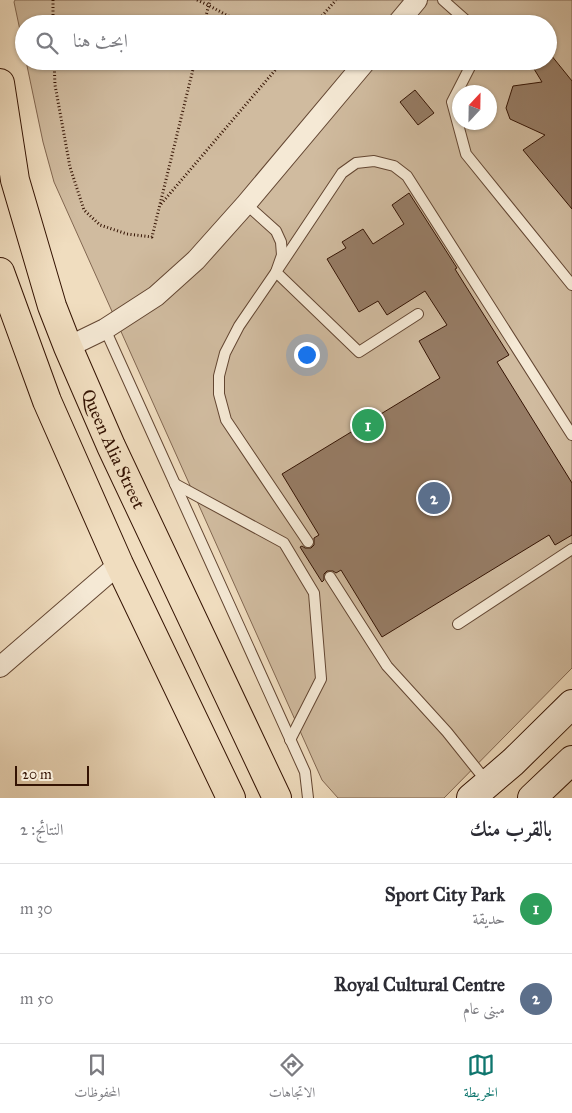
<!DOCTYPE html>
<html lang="ar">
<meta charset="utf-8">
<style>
body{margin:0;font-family:"IM FELL Great Primer",Amiri,serif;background:#f2f2f3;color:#2b2b33;direction:rtl}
.compass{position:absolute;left:452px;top:85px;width:45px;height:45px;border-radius:50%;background:#fff;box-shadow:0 1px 4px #0004;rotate:22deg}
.scale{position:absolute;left:15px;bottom:12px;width:74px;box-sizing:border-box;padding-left:5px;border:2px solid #341303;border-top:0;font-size:14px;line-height:18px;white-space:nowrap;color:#341303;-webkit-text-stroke:4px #f5e9d5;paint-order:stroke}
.you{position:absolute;left:306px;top:354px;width:18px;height:18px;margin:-12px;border:4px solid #fff;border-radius:50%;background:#1a73e8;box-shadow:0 0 0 8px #1a73e833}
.badge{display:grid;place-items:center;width:32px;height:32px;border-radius:50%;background:#0f766e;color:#fff;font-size:16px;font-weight:700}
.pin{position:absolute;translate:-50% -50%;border:2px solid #fff;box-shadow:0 1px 5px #0006}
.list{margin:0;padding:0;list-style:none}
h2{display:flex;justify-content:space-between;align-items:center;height:65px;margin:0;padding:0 20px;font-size:21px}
h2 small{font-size:16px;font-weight:400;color:#7c7c81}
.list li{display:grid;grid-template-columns:32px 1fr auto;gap:15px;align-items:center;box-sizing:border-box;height:90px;padding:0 20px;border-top:1px solid #e1e1e2}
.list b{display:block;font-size:19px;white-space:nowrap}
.list p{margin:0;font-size:16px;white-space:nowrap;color:#7c7c81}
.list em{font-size:16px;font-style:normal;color:#7c7c81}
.icon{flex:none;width:28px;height:28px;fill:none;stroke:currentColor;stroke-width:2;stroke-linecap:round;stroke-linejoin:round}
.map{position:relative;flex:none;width:572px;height:798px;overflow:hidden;direction:ltr}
.search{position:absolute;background:#fff;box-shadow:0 1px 4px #0004;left:15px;right:15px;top:15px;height:55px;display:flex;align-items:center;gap:12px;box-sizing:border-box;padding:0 18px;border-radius:28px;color:#7c7c81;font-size:19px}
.sheet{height:245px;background:#fff}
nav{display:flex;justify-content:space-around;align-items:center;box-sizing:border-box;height:70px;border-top:1px solid #e1e1e2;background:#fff;font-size:14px;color:#7c7c81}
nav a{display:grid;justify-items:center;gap:2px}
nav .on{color:#0f766e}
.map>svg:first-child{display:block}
.green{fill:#d0bb9f;stroke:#826751;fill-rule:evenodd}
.building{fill:#967c65;stroke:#341303}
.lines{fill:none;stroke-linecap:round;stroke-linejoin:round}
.lane-casing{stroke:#634632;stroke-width:12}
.street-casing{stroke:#634632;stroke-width:22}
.secondary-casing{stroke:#341303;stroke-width:30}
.primary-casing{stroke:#341303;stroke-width:30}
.path{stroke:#341303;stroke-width:3;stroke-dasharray:1 2.5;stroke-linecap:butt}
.lane{stroke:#f5e9d5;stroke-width:10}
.street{stroke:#f5e9d5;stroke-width:20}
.secondary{stroke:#f5e9d5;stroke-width:28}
.primary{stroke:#f0ddbf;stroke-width:28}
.labels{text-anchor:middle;stroke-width:5;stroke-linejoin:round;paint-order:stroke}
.street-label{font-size:18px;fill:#341303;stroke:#f5e9d5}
</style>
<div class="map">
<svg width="572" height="798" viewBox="0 0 572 798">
<rect width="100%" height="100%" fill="#f0ddbf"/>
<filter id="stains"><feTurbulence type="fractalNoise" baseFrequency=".004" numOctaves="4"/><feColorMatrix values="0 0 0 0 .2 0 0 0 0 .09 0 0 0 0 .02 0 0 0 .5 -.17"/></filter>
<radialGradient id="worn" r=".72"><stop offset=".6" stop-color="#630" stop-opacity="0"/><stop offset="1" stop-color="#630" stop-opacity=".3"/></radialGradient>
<!-- green -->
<path class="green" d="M 15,0 L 572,0 L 572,668 L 444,798 L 338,798 L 322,780 L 54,182 L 43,142 L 26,61 L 548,61 L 548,24 L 24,24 L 24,49 L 14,2 ZM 460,92 L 490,92 L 490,122 L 460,122 Z"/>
<!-- building -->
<g class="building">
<polygon points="551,55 572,81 572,209 523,150 545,135 510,119 506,108 513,86 542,82 531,64 537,61 548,61 548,56"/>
<polygon points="415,90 434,113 418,125 400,102"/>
<polygon points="409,193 457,268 455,269 509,355 497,362 572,483 572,535 555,545 549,535 382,637 341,570 336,573 333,571 327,571 324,574 324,580 322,582 300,547 302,546 305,548 311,548 314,545 314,538 319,535 282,474 440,378 419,341 447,325 425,291 387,315 378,301 359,312 327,259 346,248 342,242 363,229 373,244 404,224 392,205"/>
</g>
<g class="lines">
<!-- lane casing -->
<g class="lane-casing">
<g id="lane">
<polyline points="443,0 470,24"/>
<polyline points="473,61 452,102 466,154 572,285"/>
<polyline points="246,204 276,231 281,242 282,255 276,272 239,326 225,353 219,376 219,394 226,420 308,542"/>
<polyline points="418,314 359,352 276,272 342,173 356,163 374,161 394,166 407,176 572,435"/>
<polyline points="105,329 305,772 308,798"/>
<polyline points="175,484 284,543 314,593 321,679 290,740"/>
<polyline points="330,577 387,666 447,732 487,782"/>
<polyline points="458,624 572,549"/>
</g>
</g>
<!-- street casing -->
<g class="street-casing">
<g id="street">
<polyline points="397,24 417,0"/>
<polyline points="68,347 105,329 156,296 196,260 246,204 366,61"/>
<polyline points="0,667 119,564"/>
</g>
</g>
<!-- secondary casing -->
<g class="secondary-casing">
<g id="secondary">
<polyline points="471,798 513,762 572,704"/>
<polyline points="532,798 572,760"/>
</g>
</g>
<!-- primary casing -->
<g class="primary-casing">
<g id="primary">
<path id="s1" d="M 0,83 L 15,180 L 52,306 L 68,347 L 111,446 L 277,798"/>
<polyline points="0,272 47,401 119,564 231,798"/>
</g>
</g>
<!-- path -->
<g class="path">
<polyline points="53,0 53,24"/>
<polyline points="197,0 208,5 243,24"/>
<polyline points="204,24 210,0"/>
<polyline points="315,24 336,0"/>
<polyline points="54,61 55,85 70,167 84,210 100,225 127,234 152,237 195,61"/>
<polyline points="161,204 283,61"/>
</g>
<!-- lane -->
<use href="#lane" class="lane"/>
<!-- street -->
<use href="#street" class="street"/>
<!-- secondary -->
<use href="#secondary" class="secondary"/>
<!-- primary -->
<use href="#primary" class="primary"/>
</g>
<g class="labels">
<!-- street labels -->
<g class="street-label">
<text dy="6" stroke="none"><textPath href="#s1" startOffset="385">Queen Alia Street</textPath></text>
</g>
</g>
<rect width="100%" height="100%" filter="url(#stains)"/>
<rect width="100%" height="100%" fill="url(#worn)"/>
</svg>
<svg class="compass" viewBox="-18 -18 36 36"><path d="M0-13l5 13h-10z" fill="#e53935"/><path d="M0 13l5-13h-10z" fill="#7c7c81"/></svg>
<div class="scale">20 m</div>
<div class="you"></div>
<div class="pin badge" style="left:368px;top:425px;background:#2e9e5b">1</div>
<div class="pin badge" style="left:434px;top:498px;background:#5c6f8a">2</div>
<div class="search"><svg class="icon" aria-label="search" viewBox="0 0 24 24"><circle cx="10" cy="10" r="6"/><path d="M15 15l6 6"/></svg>ابحث هنا</div>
</div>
<section class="sheet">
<h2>بالقرب منك<small>النتائج: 2</small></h2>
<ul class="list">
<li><span class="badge" style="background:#2e9e5b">1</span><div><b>Sport City Park</b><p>حديقة</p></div><em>30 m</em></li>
<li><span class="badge" style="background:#5c6f8a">2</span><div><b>Royal Cultural Centre</b><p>مبنى عام</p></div><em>50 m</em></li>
</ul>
</section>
<nav>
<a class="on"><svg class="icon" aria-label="map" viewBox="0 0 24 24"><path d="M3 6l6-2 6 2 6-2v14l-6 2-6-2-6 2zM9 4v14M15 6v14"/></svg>الخريطة</a>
<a><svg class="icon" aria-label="directions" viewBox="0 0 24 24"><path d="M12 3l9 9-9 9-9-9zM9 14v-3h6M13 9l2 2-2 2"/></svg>الاتجاهات</a>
<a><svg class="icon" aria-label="saved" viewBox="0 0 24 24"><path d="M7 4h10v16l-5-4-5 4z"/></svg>المحفوظات</a>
</nav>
